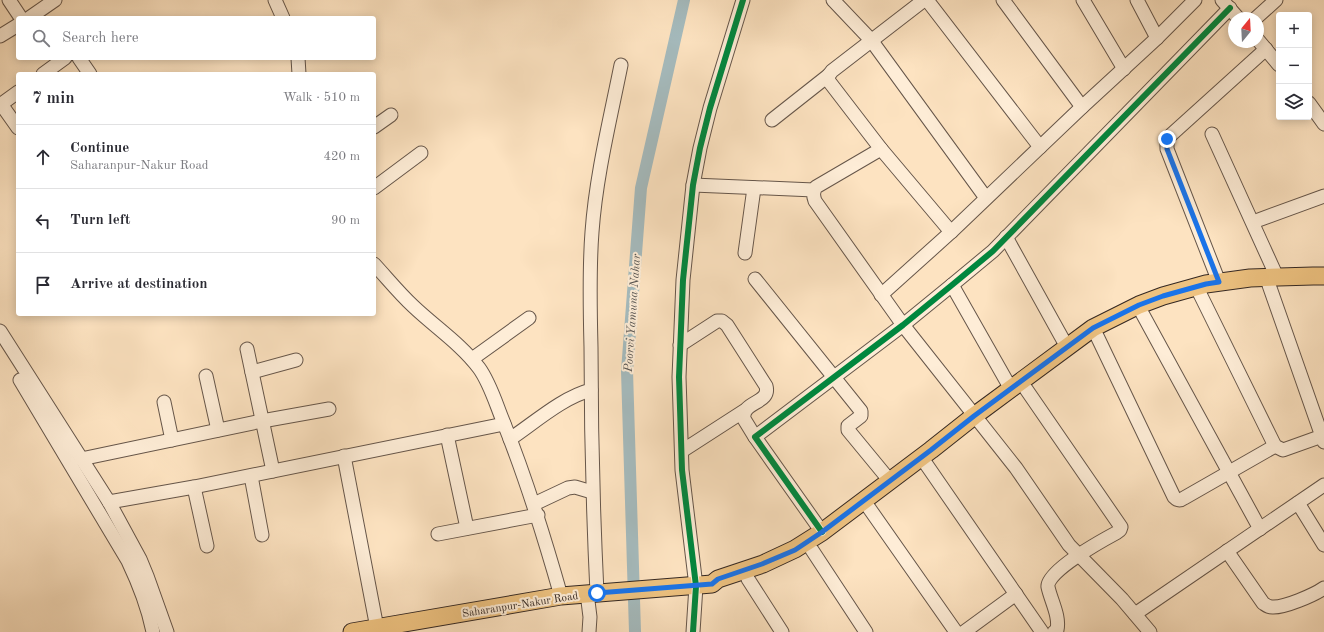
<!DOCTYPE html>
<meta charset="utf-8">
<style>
body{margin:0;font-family:"Old Standard TT",serif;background:#f2f2f3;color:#2b2b33}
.controls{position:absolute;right:12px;top:12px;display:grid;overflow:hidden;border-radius:4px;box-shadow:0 2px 10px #0003}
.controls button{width:36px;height:36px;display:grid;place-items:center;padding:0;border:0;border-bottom:1px solid #e1e1e2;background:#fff;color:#2b2b33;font:20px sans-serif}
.compass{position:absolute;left:1228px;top:12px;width:36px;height:36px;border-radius:50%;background:#fff;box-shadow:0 2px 10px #0003;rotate:18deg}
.stop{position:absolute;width:12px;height:12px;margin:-9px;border:3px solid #1a73e8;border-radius:50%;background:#fff}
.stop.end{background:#1a73e8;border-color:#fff;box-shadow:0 1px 4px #0008}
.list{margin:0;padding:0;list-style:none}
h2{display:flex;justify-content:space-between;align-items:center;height:52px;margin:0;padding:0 16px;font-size:17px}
h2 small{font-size:13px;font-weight:400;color:#7c7c81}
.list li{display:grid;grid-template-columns:26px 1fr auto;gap:12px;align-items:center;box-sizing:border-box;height:64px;padding:0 16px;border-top:1px solid #e1e1e2}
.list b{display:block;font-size:15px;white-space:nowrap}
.list p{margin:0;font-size:13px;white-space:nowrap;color:#7c7c81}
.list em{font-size:13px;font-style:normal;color:#7c7c81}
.icon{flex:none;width:22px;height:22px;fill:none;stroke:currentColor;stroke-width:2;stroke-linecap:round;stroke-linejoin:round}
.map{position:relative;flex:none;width:1324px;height:632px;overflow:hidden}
.search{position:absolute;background:#fff;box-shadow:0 2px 10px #0003;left:16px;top:16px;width:360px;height:44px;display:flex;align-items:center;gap:10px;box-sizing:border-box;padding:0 14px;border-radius:4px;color:#7c7c81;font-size:15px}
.panel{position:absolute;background:#fff;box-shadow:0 2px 10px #0003;left:16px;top:72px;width:360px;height:244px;border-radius:4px}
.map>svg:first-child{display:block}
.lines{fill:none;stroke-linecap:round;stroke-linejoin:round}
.canal{stroke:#a5bbbe;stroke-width:12}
.minor-casing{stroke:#66564a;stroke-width:15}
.major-casing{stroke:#332722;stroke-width:19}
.minor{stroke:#feedd7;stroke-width:13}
.major{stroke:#eec280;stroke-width:17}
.cycleway-casing{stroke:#feedd7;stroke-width:8}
.cycleway{stroke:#00873e;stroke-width:6}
.route{stroke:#1a73e8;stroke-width:5}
.labels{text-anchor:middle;stroke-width:4;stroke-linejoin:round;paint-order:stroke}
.street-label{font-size:11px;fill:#332722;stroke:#feedd7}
.water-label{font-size:12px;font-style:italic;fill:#555351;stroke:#feedd7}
</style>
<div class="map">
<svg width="1324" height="632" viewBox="0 0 1324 632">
<rect width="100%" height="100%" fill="#fde3c1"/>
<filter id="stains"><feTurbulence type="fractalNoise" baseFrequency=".005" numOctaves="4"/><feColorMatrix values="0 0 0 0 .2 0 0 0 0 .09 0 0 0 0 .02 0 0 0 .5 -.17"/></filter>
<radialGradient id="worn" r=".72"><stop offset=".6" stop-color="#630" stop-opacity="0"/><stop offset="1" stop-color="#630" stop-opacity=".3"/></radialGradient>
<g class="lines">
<!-- canal -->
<polyline class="canal" points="635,632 627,371 641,188 684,0"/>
<!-- minor casing -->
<g class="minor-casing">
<g id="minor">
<polyline points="9,0 21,18"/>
<polyline points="275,0 283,18"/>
<polyline points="833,0 871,40 986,198"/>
<polyline points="924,0 832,71 829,75 828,80 881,149 951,232"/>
<polyline points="927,0 1040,147"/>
<polyline points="1003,0 1082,107"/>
<polyline points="1083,0 1124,69"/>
<polyline points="1137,0 1157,38"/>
<polyline points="1222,0 1238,18"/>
<polyline points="29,18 55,0"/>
<polyline points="1256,18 1276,0"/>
<polyline points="0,36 18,25"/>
<polyline points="1258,40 1279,65"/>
<polyline points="79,58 90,74"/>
<polyline points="298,58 299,74"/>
<polyline points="43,74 65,58"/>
<polyline points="1309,103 1324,124"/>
<polyline points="1,104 18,128"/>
<polyline points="0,105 18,92"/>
<polyline points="772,120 829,75"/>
<polyline points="374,127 391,115"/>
<polyline points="1212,134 1277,277"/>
<path d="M 881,149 L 816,187 C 813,192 813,195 815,201 L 903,325 L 1016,468 L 1069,545 L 1122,599 L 1150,632"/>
<polyline points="693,185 814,190"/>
<polyline points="374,188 421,153"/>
<polyline points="1253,222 1324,196"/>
<polyline points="1006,237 1067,347"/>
<polyline points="745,253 754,188"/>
<path d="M 374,264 C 387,278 399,293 413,306 C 435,327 461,344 479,368 C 490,383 496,404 503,421 C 526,478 544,536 561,596"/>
<polyline points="755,279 861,411 861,416 848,426 848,430 890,481"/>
<polyline points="1219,282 1167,149 1167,139 1172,134 1266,49"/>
<polyline points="952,285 1011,389"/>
<polyline points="1269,285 1324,442"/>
<polyline points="1200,294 1275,446 1283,450 1322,436"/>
<polyline points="881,295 951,232 1082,107 1157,38 1195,0"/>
<polyline points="1142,313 1260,529"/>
<polyline points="0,331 109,502 140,559 147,576 167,632"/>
<path d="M 1097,336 L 1174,497 C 1178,501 1180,501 1184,498 L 1275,446"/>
<path d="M 680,345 L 717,321 L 722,321 L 727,325 L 766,386 C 771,404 741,401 744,419 L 755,437"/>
<polyline points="247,349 273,471"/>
<polyline points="472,359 529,318"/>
<polyline points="252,372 296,360"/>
<polyline points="206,376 218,430"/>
<path d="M 20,380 L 128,561 C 139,584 148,607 153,632"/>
<path d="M 1026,389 L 1121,527 L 1120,530 L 1116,533 C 1103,540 1045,572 1048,587 C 1051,601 1060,616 1057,630 L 1054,632"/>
<polyline points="164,402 172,440"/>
<polyline points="447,435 467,528"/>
<path d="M 510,439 C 534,423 563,397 591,390"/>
<polyline points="682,451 744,411"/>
<polyline points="344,456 377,628"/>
<polyline points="81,459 262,421 329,409"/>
<polyline points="926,464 1042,632"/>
<polyline points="251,476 262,535"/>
<polyline points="194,487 207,546"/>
<polyline points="109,502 194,487 504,424"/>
<polyline points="1298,503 1324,545"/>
<polyline points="534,504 568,488 575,487 592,492"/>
<polyline points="869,508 956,632"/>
<polyline points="822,532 755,437 903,325 952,285 993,251 1230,8"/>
<polyline points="438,534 538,515"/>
<polyline points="812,550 866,632"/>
<path d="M 1227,551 L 1263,603 C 1266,605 1268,607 1272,607 C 1284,608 1314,595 1324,588"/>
<polyline points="748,579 782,632"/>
<polyline points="587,593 590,617 589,632"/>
<path d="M 597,593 C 593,511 591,429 591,347 C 590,309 589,270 592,232 C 596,176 610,120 621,65"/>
<polyline points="1135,614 1324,485"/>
<polyline points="693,632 696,586 682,470 679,377 683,280 693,185 700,148 710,108 743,0"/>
<polyline points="964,632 1016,594"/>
</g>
</g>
<!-- major casing -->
<g class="major-casing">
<polyline id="major" points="352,632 561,596 712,584 718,579 763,564 795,549 822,532 931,450 974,416 1093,328 1139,305 1163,296 1206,284 1250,278 1313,276 1324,276"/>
</g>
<!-- minor -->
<use href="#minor" class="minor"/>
<!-- major -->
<use href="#major" class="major"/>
<!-- cycleway casing -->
<g class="cycleway-casing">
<g id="cycleway">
<polyline points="822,532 755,437 903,325 952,285 993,251 1230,8"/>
<polyline points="693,632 696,586 682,470 679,377 683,280 693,185 700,148 710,108 743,0"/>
</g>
</g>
<!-- cycleway -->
<use href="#cycleway" class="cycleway"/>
</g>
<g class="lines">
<!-- route -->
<polyline class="route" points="597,593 712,584 718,579 762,564 795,550 822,532 931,450 974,416 1093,328 1139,305 1163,296 1206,284 1219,282 1167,149 1167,139"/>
</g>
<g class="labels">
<!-- street labels -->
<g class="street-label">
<text transform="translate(520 604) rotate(-9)" y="4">Saharanpur-Nakur Road</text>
</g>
<!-- water labels -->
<g class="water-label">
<text transform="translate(632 313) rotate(-86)" y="4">Poorvi Yamuna Nahar</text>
</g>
</g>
<rect width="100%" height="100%" filter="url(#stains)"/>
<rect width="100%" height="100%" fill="url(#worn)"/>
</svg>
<div class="controls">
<button>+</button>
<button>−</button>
<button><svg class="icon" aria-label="layers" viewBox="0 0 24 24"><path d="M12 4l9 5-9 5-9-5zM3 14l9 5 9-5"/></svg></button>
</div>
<svg class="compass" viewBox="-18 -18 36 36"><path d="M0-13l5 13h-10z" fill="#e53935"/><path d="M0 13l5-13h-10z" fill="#7c7c81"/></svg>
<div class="stop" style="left:597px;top:593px"></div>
<div class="stop end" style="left:1167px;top:139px"></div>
<div class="search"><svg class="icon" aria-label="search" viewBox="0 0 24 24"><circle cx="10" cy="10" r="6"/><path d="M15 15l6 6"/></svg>Search here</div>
<section class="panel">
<h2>7 min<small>Walk · 510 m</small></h2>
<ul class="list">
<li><svg class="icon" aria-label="ahead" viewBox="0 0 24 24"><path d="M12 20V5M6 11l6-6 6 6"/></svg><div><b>Continue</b><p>Saharanpur-Nakur Road</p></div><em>420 m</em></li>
<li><svg class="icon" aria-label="left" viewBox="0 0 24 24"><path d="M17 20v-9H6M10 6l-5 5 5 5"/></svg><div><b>Turn left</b></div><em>90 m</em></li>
<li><svg class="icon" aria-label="arrive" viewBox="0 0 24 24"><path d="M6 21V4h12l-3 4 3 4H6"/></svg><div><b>Arrive at destination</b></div></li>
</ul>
</section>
</div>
